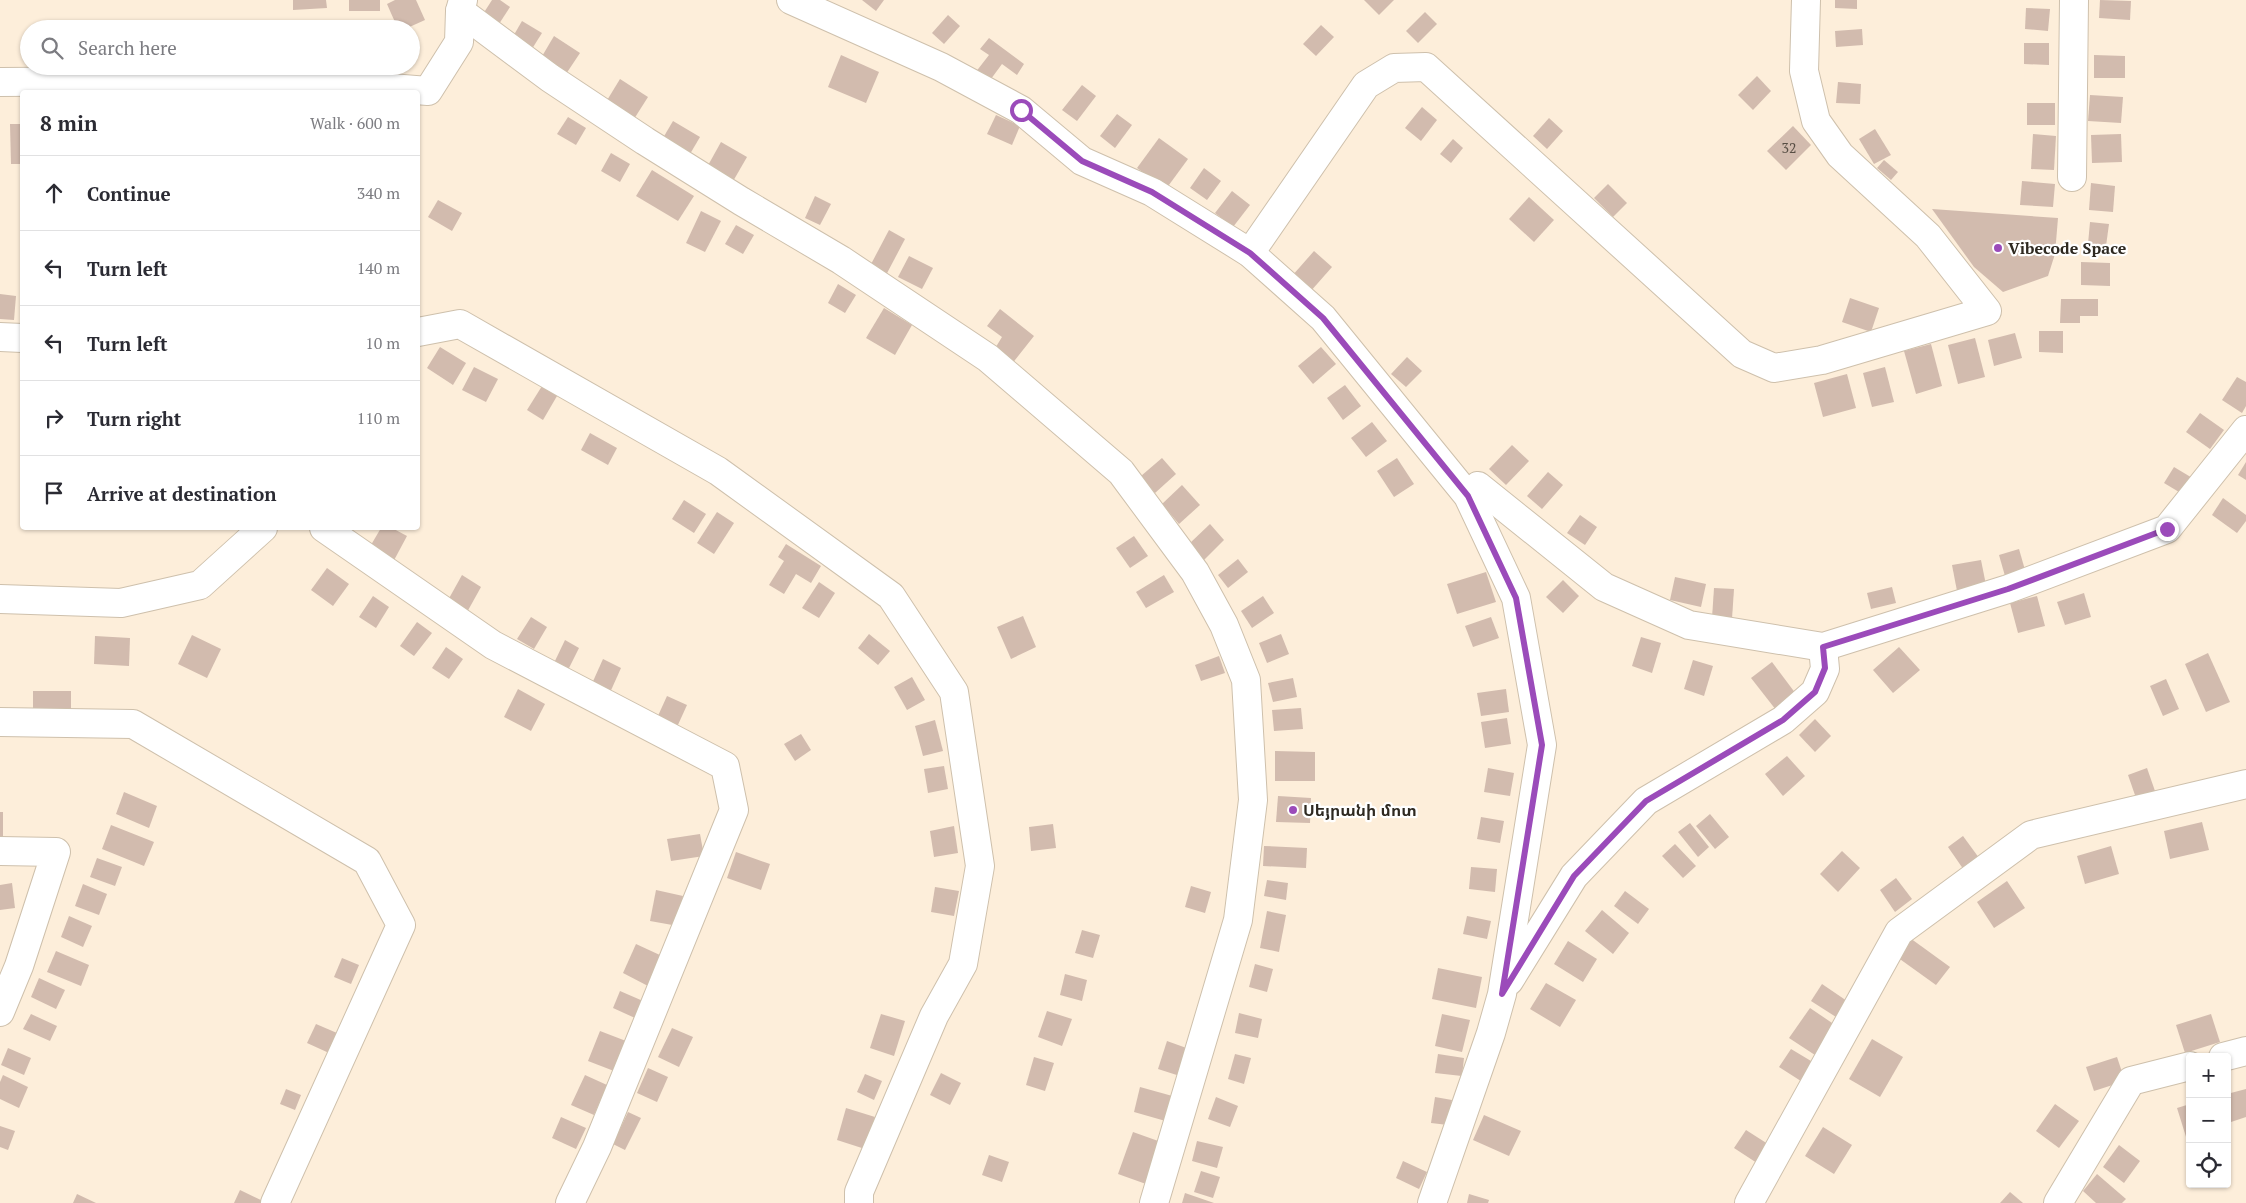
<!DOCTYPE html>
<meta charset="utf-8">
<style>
body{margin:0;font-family:"PT Serif","Noto Sans Armenian",serif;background:#f7f7f7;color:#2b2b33}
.controls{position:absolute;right:15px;bottom:15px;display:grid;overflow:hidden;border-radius:5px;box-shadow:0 1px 4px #0004}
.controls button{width:45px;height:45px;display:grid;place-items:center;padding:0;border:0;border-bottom:1px solid #e1e1e2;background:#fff;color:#2b2b33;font:25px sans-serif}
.stop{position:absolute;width:15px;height:15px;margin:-11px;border:4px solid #9b4bba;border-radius:50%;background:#fff}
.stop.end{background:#9b4bba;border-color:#fff;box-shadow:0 1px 5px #0008}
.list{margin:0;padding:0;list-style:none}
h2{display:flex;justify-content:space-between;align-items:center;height:65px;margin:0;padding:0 20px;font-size:21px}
h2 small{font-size:16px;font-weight:400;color:#7c7c81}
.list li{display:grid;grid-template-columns:32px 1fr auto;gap:15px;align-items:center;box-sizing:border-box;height:75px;padding:0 20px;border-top:1px solid #e1e1e2}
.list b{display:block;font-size:19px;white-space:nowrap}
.list em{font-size:16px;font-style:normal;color:#7c7c81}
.icon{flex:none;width:28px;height:28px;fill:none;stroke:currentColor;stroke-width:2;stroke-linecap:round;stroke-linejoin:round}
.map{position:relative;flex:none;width:2246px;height:1203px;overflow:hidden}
.search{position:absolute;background:#fff;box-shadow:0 1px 4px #0004;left:20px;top:20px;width:400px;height:55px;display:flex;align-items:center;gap:12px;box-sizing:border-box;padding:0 18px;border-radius:28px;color:#7c7c81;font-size:19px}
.panel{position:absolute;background:#fff;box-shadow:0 1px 4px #0004;left:20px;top:90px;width:400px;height:440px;border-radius:5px}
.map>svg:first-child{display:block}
.building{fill:#d2bbae}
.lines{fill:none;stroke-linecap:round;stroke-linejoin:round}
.minor-casing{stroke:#cec0ac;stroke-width:30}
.minor{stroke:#fff;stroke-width:28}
.route{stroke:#9b4bba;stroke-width:6}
.poi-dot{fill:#9b4bba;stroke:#fff;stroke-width:2}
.labels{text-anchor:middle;stroke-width:4.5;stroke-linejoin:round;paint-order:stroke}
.number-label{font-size:14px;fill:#574e44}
.poi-label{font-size:16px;font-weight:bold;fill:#2e2921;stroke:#fff;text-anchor:start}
</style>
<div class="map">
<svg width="2246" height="1203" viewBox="0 0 2246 1203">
<rect width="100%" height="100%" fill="#fdeeda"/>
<!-- building -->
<g class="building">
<polygon points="293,0 326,0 327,8 293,10"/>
<rect x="349" y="0" width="31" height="11"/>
<polygon points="395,0 416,0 425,20 405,29 398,29 387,4"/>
<polygon points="492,0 500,0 510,7 499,24 483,14"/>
<polygon points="862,0 884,0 876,11"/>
<polygon points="1364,0 1394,0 1379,15"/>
<polygon points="1835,0 1857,0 1857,9 1835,8"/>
<polygon points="2100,0 2131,1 2130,20 2099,18"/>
<polygon points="2026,8 2050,9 2048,31 2025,29"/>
<polygon points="1425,12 1437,24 1418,43 1406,31"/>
<polygon points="948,15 960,26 944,44 932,33"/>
<polygon points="522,21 542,33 530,52 511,40"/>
<polygon points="1321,25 1334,37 1316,56 1303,44"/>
<polygon points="1862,29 1863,45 1836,47 1835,31"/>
<polygon points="554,36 580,53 566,74 541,58"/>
<polygon points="989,38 1024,64 1017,75 1002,64 988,83 975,73 989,55 980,49"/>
<polygon points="2024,43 2049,43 2049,65 2024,64"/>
<polygon points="841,55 879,72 866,103 828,87"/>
<polygon points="2094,55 2125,56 2125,78 2094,78"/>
<polygon points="1757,76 1771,91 1753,110 1738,95"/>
<polygon points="620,79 648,97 634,119 606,102"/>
<polygon points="1838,82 1861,84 1860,104 1836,103"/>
<polygon points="1082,85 1096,96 1077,121 1062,110"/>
<polygon points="2090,95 2123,97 2121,123 2088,121"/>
<rect x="2027" y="103" width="28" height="22"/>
<polygon points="1422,107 1437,120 1421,141 1405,128"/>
<polygon points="1117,114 1132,125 1115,148 1100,136"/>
<polygon points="996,115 1020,126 1012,145 987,134"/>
<polygon points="568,117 586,128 576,145 557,134"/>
<polygon points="1549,118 1563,131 1547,149 1533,136"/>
<polygon points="673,121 700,137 690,154 663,138"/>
<polygon points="10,124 22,124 22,164 11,164"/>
<polygon points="1793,126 1811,145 1786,170 1767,151"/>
<polygon points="1875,129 1891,155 1874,164 1859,139"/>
<polygon points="2033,134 2056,136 2054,170 2031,169"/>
<polygon points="2121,134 2122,162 2092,163 2091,135"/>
<polygon points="1159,138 1188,159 1166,189 1137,168"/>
<polygon points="1453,139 1463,148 1451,163 1440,154"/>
<polygon points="721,142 747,157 732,183 706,169"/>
<polygon points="611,153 630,164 620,182 601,171"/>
<polygon points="1884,160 1898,172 1891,180 1877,168"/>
<polygon points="1204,168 1221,181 1207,200 1190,188"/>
<polygon points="652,170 694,196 678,221 636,196"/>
<polygon points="2022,181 2055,184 2053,207 2020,205"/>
<polygon points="2091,183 2115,186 2113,212 2089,210"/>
<polygon points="1608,184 1627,203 1613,217 1594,198"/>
<polygon points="1232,191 1250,205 1233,227 1215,213"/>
<polygon points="815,196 831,204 820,225 805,218"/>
<polygon points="1529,197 1554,220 1534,242 1509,219"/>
<polygon points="438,200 462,213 452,231 428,217"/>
<polygon points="1932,209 2058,218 2055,254 2048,276 2003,292 1974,267"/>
<polygon points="701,211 721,221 705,252 686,243"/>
<polygon points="2090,222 2109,224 2106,246 2088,244"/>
<polygon points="736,225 754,235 743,254 725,244"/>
<polygon points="889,230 905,239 885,277 869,268"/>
<polygon points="1314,251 1332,267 1310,292 1292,276"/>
<polygon points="909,256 933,268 922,289 898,277"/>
<polygon points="2081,262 2110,263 2110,286 2081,285"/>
<polygon points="838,284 856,295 845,313 828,303"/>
<polygon points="0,294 16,296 14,320 0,319"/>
<polygon points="1850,298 1879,308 1871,332 1842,322"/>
<polygon points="2061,299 2098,299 2098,316 2080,316 2080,323 2060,323"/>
<polygon points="884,308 912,325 895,355 866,338"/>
<polygon points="1000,309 1034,336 1011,365 994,350 1002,337 987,326"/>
<polygon points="2039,331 2063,331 2063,353 2039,352"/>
<polygon points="2015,333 2022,358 1994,366 1988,340"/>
<polygon points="1975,338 1985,377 1958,384 1948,345"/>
<polygon points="1931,344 1942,386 1916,394 1904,351"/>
<polygon points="440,347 466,363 453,385 427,368"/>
<polygon points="1321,347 1336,364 1313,384 1298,366"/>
<polygon points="1407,357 1422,371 1406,387 1391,374"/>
<polygon points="474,367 498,379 486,402 462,390"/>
<polygon points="1885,367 1894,402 1872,407 1863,373"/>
<polygon points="1847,374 1856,408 1823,417 1814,383"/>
<polygon points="2237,377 2246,382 2246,406 2242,413 2222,400"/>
<polygon points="1345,385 1361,406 1343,420 1327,398"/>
<polygon points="542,386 557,396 543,420 527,410"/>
<polygon points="2200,413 2224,430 2210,449 2186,432"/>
<polygon points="1372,422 1387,441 1366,457 1351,438"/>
<polygon points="590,433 617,448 608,465 581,450"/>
<polygon points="1512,445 1529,461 1506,485 1489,469"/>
<polygon points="1162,458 1176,474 1155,493 1141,476"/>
<polygon points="1397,458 1414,484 1394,497 1377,471"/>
<polygon points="2246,462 2246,480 2238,475"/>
<polygon points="2174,467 2194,479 2184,495 2164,483"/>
<polygon points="1548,472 1563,485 1542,509 1527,496"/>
<polygon points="1182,485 1200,505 1179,524 1162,504"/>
<polygon points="2223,498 2246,515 2246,521 2237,533 2212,515"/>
<polygon points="684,500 706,514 694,533 672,519"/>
<polygon points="717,512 734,523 714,554 697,543"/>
<polygon points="1580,515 1597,527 1585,545 1567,533"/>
<polygon points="1210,524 1224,540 1204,560 1189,544"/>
<polygon points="381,528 392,528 407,536 392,564 368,550"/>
<polygon points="1134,536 1148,556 1130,568 1116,548"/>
<polygon points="786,544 821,566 811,583 796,574 784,594 769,585 784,561 778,557"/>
<polygon points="2019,549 2025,570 2005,576 1999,555"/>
<polygon points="1238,559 1248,572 1228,588 1218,575"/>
<polygon points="1981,560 1986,585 1957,591 1952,565"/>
<polygon points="327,568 349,584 333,606 311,590"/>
<polygon points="1486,572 1496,602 1457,614 1447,584"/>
<polygon points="462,575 481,587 466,614 447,602"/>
<polygon points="1164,575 1174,592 1146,608 1136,592"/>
<polygon points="1675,577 1706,584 1701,607 1670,600"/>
<polygon points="1563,580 1579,596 1563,613 1546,597"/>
<polygon points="819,582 835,593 819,618 802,608"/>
<polygon points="1892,587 1896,603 1871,609 1867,593"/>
<polygon points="1714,588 1734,589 1732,619 1712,618"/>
<polygon points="2084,593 2091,617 2065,625 2057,602"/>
<polygon points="373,596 389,607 376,628 359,617"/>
<polygon points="1263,596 1274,613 1252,628 1241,611"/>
<polygon points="2037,596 2045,626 2018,633 2010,603"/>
<polygon points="1023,616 1036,647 1011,659 997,627"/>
<polygon points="531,617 547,627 534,649 517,639"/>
<polygon points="1491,617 1499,638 1473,647 1465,626"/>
<polygon points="417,622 432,633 414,656 400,646"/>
<polygon points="869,634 890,651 878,665 858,648"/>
<polygon points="1281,634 1289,654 1267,663 1259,643"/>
<polygon points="192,635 221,649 207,678 178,664"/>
<polygon points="95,636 130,638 129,666 94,664"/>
<polygon points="1641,637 1661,643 1652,673 1632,666"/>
<polygon points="565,640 579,648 568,670 554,663"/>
<polygon points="446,647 463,659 449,679 432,668"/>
<polygon points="1899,647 1920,670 1893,693 1873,670"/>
<polygon points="2208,653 2230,702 2206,712 2185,664"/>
<polygon points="1219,656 1225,673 1201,681 1195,665"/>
<polygon points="603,659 621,668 608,697 590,688"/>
<polygon points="1693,660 1713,666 1704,696 1684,689"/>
<polygon points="1772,662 1796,694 1776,710 1751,678"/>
<polygon points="912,677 925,700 907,710 894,687"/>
<polygon points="1293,678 1297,697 1273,702 1268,683"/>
<polygon points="2166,679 2179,709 2163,716 2150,686"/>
<polygon points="518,689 545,704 531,731 504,717"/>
<polygon points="1506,689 1509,712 1481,716 1477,693"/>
<rect x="33" y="691" width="38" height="23"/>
<polygon points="667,696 687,705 677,727 657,718"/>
<polygon points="1301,708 1303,729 1274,731 1272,710"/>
<polygon points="1507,718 1511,744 1485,748 1481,722"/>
<polygon points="1815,719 1831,736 1815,752 1799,735"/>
<polygon points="935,720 943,751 923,756 915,726"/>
<polygon points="801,734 811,750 795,761 784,744"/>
<polygon points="1275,751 1315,752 1315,781 1275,781"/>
<polygon points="1787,756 1805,776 1783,796 1765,774"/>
<polygon points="944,766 948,789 928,793 924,769"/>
<polygon points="1488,768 1514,773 1510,796 1484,792"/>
<polygon points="2147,768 2155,791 2136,798 2128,775"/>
<polygon points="124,792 157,806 149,828 116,814"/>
<polygon points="1278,796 1311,798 1310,823 1276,822"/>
<rect x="0" y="812" width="3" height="26"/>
<polygon points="1710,814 1729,837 1715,849 1696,826"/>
<polygon points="1481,817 1504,821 1500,843 1477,839"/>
<polygon points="2202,822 2209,850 2170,859 2164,831"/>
<polygon points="1690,823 1709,847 1698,857 1678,832"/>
<polygon points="1053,824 1056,848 1031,851 1029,827"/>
<polygon points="111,825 154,842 144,866 102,849"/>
<polygon points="954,826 958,853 934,857 930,831"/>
<polygon points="700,834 704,856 671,861 667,839"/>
<polygon points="1963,836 1982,862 1966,873 1948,847"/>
<polygon points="1675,844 1696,866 1683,878 1662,856"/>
<polygon points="1264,846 1307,848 1306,868 1263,866"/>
<polygon points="2111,846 2119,874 2085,884 2077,856"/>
<polygon points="1842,851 1860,868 1838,892 1820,874"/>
<polygon points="736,852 770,864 761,890 727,878"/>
<polygon points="97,858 122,867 115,886 90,877"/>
<polygon points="1471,867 1497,869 1495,892 1469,889"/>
<polygon points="1896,878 1912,899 1895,912 1880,890"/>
<polygon points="1267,880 1288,883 1286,900 1264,896"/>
<polygon points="2007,881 2025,908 1994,928 1977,902"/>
<polygon points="12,883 15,908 0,910 0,885"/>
<polygon points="83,884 107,894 99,915 75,906"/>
<polygon points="1191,886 1211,892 1205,913 1185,907"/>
<polygon points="935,887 959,891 954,916 931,912"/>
<polygon points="656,890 683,896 678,926 650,921"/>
<polygon points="1625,891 1649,909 1638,924 1614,906"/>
<polygon points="1602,910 1629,933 1613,954 1585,931"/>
<polygon points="1267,911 1286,915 1279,952 1260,948"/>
<polygon points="69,916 92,926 83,947 61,937"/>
<polygon points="1467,916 1491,921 1487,939 1463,934"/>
<polygon points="1082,930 1100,935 1093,958 1075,953"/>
<polygon points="1910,938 1950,967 1936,985 1897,957"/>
<polygon points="1568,941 1597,959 1583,982 1554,964"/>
<polygon points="636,944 662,956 648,986 623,973"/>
<polygon points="56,951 89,965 81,986 47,972"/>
<polygon points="342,958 359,965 351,984 334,977"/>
<polygon points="1255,964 1273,969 1267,992 1249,987"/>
<polygon points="1438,968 1482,977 1476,1008 1432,999"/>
<polygon points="1065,974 1087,980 1082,1001 1060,995"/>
<polygon points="39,978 65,990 56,1009 31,997"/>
<polygon points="1546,983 1576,1000 1560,1027 1530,1009"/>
<polygon points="1822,984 1847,1001 1836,1017 1811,1001"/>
<polygon points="620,991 643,1001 635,1018 613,1008"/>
<polygon points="1810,1008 1838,1027 1818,1057 1789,1038"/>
<polygon points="1047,1011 1072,1019 1062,1046 1038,1037"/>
<polygon points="1239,1013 1262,1019 1258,1038 1235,1033"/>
<polygon points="31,1014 57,1026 50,1041 23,1029"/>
<polygon points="881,1014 905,1021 894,1056 870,1048"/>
<polygon points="1442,1014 1470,1020 1462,1052 1435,1046"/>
<polygon points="2211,1014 2220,1042 2185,1053 2176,1025"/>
<polygon points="316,1024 337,1033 329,1053 307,1043"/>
<polygon points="672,1028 693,1037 679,1067 658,1057"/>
<polygon points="600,1031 626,1041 614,1071 588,1061"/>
<polygon points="1872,1039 1903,1057 1880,1097 1849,1079"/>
<polygon points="1167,1041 1192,1050 1183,1077 1158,1069"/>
<polygon points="8,1048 31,1058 24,1075 1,1065"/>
<polygon points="1791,1049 1816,1064 1804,1083 1779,1067"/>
<polygon points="1235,1054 1251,1058 1244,1084 1228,1079"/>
<polygon points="1438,1054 1464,1058 1462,1076 1435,1073"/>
<polygon points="1034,1057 1054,1063 1045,1091 1026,1085"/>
<polygon points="2117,1057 2125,1081 2094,1091 2086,1067"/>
<polygon points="648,1068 668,1077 657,1102 637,1093"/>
<polygon points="941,1073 961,1083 950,1105 930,1095"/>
<polygon points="865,1074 882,1081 874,1100 857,1092"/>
<polygon points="3,1075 28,1087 19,1108 0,1099 0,1082"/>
<polygon points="585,1075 607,1085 594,1115 571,1105"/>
<polygon points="1140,1087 1176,1097 1169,1122 1134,1112"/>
<polygon points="286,1089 301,1095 295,1110 280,1104"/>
<polygon points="2246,1089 2246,1117 2231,1122 2227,1110 2227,1094"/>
<polygon points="1216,1097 1238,1106 1230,1127 1208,1119"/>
<polygon points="1435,1097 1452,1100 1448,1125 1431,1123"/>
<polygon points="2055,1104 2079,1121 2059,1148 2036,1131"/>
<polygon points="2190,1104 2190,1139 2187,1140 2177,1108"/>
<polygon points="846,1108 875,1117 865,1149 837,1140"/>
<polygon points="628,1112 641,1118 625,1150 613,1144"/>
<polygon points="1484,1115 1521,1131 1509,1156 1473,1140"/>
<polygon points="561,1117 586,1128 576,1149 552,1138"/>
<polygon points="0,1126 15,1131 8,1150 0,1147"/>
<polygon points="1823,1127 1852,1145 1834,1174 1805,1156"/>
<polygon points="1746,1130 1771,1146 1760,1165 1734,1148"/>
<polygon points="1133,1132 1161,1142 1146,1184 1118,1174"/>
<polygon points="1197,1141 1223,1147 1217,1168 1192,1161"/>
<polygon points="2119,1145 2140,1161 2124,1183 2103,1167"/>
<polygon points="989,1155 1009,1162 1002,1182 982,1175"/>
<polygon points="1403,1161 1427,1172 1419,1189 1396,1178"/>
<polygon points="1201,1171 1220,1177 1213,1198 1194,1192"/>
<polygon points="2097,1174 2126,1199 2122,1203 2096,1203 2083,1191"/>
<polygon points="240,1190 265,1202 265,1203 234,1203"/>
<polygon points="2010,1192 2023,1203 2000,1203"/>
<polygon points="1185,1193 1214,1203 1182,1203"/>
<polygon points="77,1194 96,1203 73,1203"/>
<polygon points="1469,1194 1489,1200 1488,1203 1467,1203"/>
</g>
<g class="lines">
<!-- minor casing -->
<g class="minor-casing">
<g id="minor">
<polyline points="791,0 941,67 1021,110 1082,161 1152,192 1250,253 1323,318 1468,496 1516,598 1542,745 1502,994 1491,1033 1432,1203"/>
<polyline points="460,11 550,78 645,141 741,201 841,260 988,358 1121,472 1195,572 1224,625 1246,680 1253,800 1238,920 1154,1203"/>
<polyline points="0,82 290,80 428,91 459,42 460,11 463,0"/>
<polyline points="2072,177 2074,0"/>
<polyline points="1250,253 1366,85 1394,68 1426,67 1742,354 1774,368 1822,360 1987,311 1928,236 1840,155 1816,121 1804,71 1806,0"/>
<polyline points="418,332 460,324 718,471 891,596 954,692 980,866 963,964 934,1016 859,1192 859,1203"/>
<polyline points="0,337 22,338"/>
<polyline points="1478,486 1604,587 1689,625 1823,647 2008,589 2167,529 2246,430"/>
<polyline points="324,528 493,645 725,766 734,810 597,1147 570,1203"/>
<polyline points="0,599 121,603 200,585 263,528"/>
<polyline points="0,722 133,724 367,861 401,925 275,1203"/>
<polyline points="0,851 56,852 19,966 0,1012"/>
<polyline points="1509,981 1574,876 1646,801 1783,720 1815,692 1825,669 1823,647"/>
<polyline points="2223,1057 2246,1051"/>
<polyline points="1749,1203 1899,932 2031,835 2246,784"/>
<polyline points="2058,1203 2131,1081 2190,1066"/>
</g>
</g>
<!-- minor -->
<use href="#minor" class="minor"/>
</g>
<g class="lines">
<!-- route -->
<polyline class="route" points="1021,110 1082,161 1152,192 1250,253 1323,318 1468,496 1516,598 1542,745 1502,994 1574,876 1646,801 1783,720 1815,692 1825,668 1823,647 2008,589 2167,529"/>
</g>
<!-- markers -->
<g class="poi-dot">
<circle cx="1998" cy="248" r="5"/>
<circle cx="1293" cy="810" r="5"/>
</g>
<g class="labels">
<!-- number labels -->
<g class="number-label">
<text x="1789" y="153">32</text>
</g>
<!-- poi labels -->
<g class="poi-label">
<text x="2008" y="254">Vibecode Space</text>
<text x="1303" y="816">Սեյրանի մոտ</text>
</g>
</g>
</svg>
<div class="controls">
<button>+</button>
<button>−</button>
<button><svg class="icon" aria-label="locate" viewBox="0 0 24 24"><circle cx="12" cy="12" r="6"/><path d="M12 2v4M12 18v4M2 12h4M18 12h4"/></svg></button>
</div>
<div class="stop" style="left:1021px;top:110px"></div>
<div class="stop end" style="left:2167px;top:529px"></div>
<div class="search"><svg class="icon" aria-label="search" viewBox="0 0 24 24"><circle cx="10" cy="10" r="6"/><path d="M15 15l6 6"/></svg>Search here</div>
<section class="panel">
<h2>8 min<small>Walk · 600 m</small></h2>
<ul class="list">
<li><svg class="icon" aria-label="ahead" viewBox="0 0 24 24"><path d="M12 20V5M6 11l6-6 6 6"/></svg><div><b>Continue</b></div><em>340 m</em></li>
<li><svg class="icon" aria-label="left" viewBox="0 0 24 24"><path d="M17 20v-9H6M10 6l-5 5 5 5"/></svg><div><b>Turn left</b></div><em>140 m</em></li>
<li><svg class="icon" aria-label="left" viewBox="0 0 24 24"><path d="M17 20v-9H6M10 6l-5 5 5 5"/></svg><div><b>Turn left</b></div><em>10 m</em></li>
<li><svg class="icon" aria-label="right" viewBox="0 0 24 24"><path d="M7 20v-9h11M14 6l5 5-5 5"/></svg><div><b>Turn right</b></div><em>110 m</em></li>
<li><svg class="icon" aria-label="arrive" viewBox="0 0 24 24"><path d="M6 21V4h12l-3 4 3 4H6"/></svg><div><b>Arrive at destination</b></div></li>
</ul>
</section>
</div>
